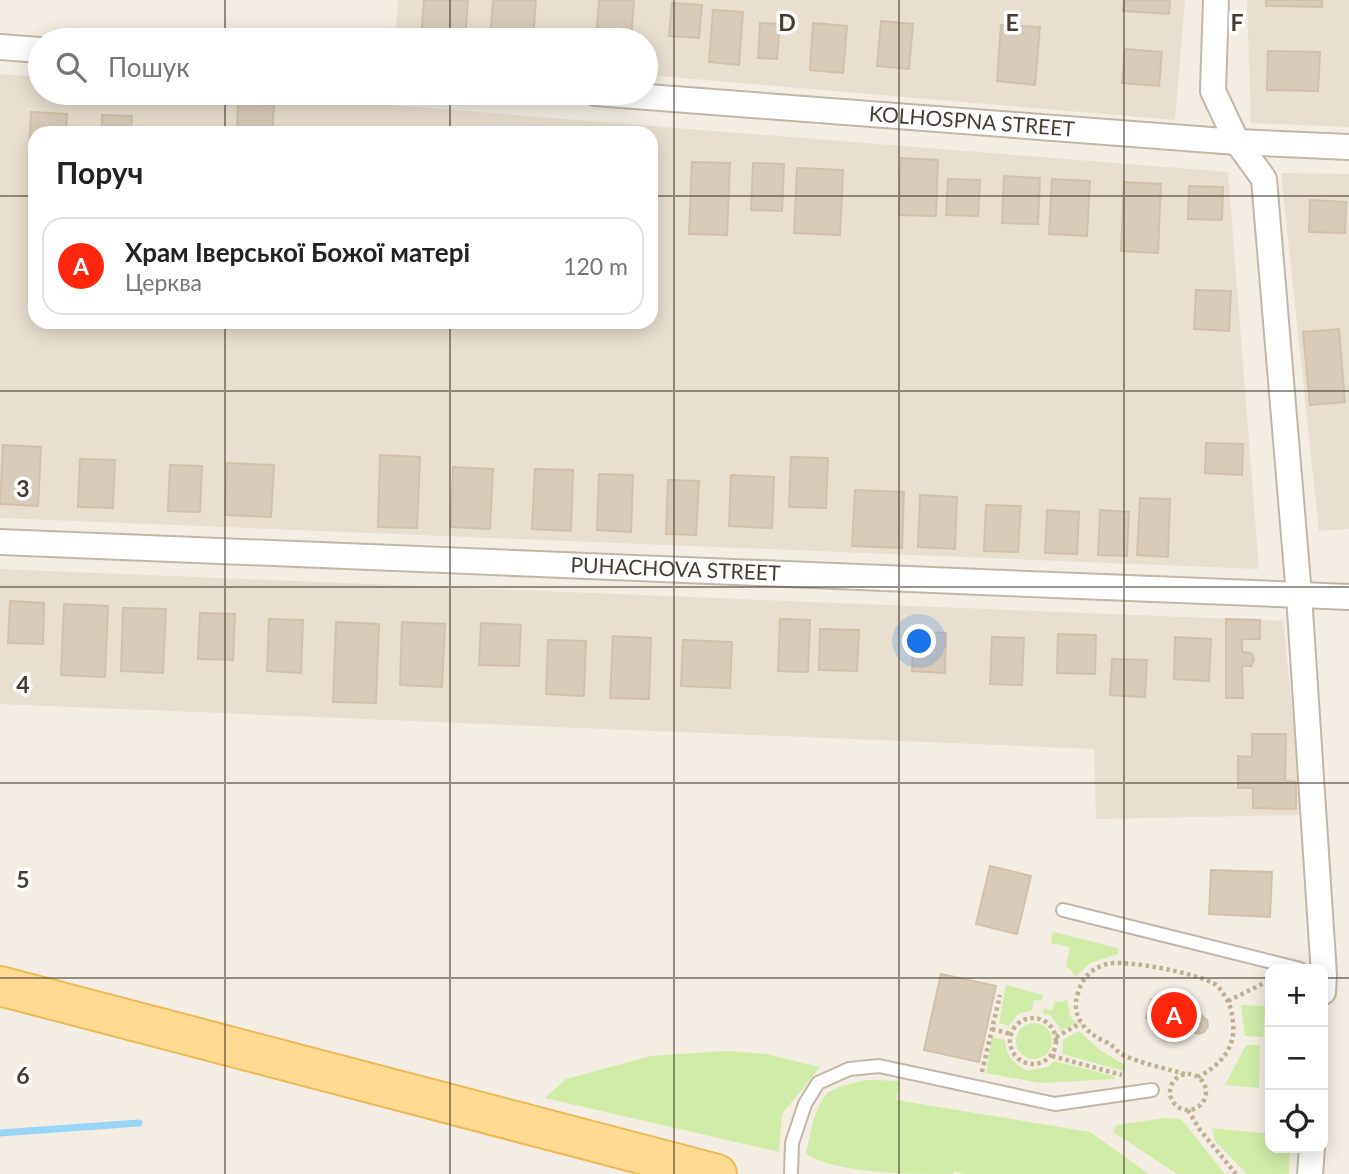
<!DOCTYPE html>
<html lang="uk">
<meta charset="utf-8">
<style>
body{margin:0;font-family:Lato,sans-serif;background:#f6f6f6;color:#222}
.controls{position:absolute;right:21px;bottom:21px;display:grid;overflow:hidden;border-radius:14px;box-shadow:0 4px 18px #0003}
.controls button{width:63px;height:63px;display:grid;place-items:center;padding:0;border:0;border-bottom:2px solid #e0e0e0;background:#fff;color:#222;font:35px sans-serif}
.you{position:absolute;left:920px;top:642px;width:24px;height:24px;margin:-18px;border:5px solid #fff;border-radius:50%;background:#1a73e8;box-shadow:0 0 0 10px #1a73e833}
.badge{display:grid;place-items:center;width:46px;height:46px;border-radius:50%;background:#ff260e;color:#fff;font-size:23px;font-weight:700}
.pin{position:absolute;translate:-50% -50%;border:4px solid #fff;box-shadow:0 2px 7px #0006}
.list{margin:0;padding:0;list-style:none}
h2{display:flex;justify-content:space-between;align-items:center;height:91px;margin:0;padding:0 28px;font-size:30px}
h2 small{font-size:23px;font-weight:400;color:#767676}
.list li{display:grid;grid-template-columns:46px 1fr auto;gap:21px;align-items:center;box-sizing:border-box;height:98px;margin:0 14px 14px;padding:0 14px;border:2px solid #e0e0e0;border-radius:21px}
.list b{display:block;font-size:26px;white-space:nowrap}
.list p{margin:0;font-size:23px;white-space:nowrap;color:#767676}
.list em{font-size:23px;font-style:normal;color:#767676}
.icon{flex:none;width:38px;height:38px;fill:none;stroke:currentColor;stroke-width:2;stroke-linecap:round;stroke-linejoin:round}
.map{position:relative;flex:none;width:1349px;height:1174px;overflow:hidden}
.search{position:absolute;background:#fff;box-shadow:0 4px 18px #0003;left:28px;top:28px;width:630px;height:77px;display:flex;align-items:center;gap:18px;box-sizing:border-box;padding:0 24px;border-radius:38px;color:#767676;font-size:26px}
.panel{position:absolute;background:#fff;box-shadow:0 4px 18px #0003;left:28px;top:126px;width:630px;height:203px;border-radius:21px}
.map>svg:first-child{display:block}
.residential{fill:#e8dfd0;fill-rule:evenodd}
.green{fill:#d0eca7}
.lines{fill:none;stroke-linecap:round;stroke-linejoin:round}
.stream{stroke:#98d5f6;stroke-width:7}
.building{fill:#d9cbba;stroke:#d1c0aa;stroke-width:2}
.lane-casing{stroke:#c2b7a7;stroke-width:16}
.street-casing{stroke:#c2b7a7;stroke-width:28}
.primary-casing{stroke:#eeb956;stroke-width:42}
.path{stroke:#c2b094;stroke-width:4.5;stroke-dasharray:3.5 3.5;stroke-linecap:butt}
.lane{stroke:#fff;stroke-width:12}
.street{stroke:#fff;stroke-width:24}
.primary{stroke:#ffda90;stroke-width:38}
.grid{fill:none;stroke:#453d32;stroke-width:2;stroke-opacity:0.55}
.labels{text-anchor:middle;stroke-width:7;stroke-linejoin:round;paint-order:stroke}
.street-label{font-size:21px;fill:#453d32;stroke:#fff}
.grid-label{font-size:23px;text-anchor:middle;font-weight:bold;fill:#453d32;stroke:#fff;stroke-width:7;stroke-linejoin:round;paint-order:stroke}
</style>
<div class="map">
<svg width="1349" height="1174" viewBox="0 0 1349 1174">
<rect width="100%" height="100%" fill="#f3ede3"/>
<!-- residential -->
<g class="residential">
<polygon points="398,0 1185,0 1175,120 646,75 646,40 395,40"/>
<polygon points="1247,0 1349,0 1349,127 1251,123"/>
<path d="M 0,74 L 40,77 L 40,93 L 240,93 L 1228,172 L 1259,569 L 0,518 ZM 35,133 L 651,133 L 651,322 L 35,322 Z"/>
<polygon points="1281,173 1349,174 1349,529 1319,531"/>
<polygon points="0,569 1283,621 1303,815 1096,819 1094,749 0,704"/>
</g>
<!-- green -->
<g class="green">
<polygon points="1053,932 1118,948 1118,954 1090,963 1075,977 1071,970 1066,967 1070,947 1051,943"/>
<polygon points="1006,985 1043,995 1042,1001 1034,1000 1032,1010 1018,1014 1009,1026 999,1023"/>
<polygon points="1067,998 1070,1016 1076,1023 1060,1031 1059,1026 1050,1015 1043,1014 1044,1008 1052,1011 1055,1001 1064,1002"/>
<polygon points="1241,1005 1265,1006 1263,1037 1245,1036"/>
<circle cx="1034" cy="1041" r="18"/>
<polygon points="1079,1031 1101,1051 1125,1065 1124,1071 1062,1054 1063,1040"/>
<path d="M 992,1037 L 1005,1040 C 1006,1056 1013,1063 1027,1071 L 1047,1067 L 1055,1061 L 1114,1076 L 1115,1079 L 1040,1083 L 986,1073 Z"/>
<polygon points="1246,1045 1260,1045 1259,1088 1225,1085"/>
<polygon points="726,1051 766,1054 820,1067 782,1114 779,1152 545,1098 566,1079 651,1056"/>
<path d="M 865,1080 L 900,1081 L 896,1100 L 1090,1132 L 1149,1174 L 964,1174 L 954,1171 L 953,1174 C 911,1174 838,1174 806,1154 C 810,1136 813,1111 825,1096 C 833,1086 853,1084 865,1080 Z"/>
<polygon points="1165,1118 1181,1119 1225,1174 1177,1174 1113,1132 1116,1125"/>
<polygon points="1212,1128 1270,1134 1270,1148 1290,1148 1289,1174 1247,1174 1215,1141"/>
</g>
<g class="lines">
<!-- stream -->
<polyline class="stream" points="0,1133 139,1123"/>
</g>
<!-- building -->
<g class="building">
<polygon points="424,0 468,0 465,40 421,40"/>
<polygon points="493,0 536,0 533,40 490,40"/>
<polygon points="599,0 634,0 631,40 596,40"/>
<polygon points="1124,0 1170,0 1169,14 1123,11"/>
<polygon points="1266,0 1322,0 1322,7 1266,6"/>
<polygon points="672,3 702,5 699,38 669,36"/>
<polygon points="713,10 743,12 739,65 709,62"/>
<polygon points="881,21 913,24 909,69 877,66"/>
<polygon points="760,23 780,24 777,59 758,58"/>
<polygon points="813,23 847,26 843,73 810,70"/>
<polygon points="1001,25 1040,27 1035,85 997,81"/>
<polygon points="1125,49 1162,52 1159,86 1122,83"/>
<polygon points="1268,51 1320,52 1318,91 1267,90"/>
<polygon points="238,103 274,105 272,133 237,133"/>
<polygon points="31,112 67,114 66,133 35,133 35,158 29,157"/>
<polygon points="102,115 132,116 131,133 102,133"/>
<polygon points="180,128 216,130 216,133 180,133"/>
<polygon points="901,158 938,160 936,216 899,215"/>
<polygon points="692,162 730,163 727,235 689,234"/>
<polygon points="753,163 784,164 782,211 751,210"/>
<polygon points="797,168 843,170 840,235 794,233"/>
<polygon points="1004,176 1040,178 1038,224 1002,223"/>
<polygon points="948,179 980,180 978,216 946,215"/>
<polygon points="1052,179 1090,181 1087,236 1049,234"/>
<polygon points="1124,182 1161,184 1158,253 1121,251"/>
<polygon points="1189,186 1223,187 1222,220 1188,219"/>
<polygon points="1310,200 1346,202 1345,233 1309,232"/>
<polygon points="1196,290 1231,291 1229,331 1194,329"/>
<polygon points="1339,329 1345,402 1310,405 1303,332"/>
<polygon points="1206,443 1243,444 1242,475 1205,473"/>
<polygon points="3,445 41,447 38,506 0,504"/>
<polygon points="380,455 420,457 417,528 378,527"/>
<polygon points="791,457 828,458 826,508 789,507"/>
<polygon points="80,459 115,460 113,508 78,507"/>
<polygon points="227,463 274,465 271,517 225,515"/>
<polygon points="170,465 202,466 200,512 168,511"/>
<polygon points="453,467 493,469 490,529 451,527"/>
<polygon points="535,469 573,470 571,531 532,529"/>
<polygon points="599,474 633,475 631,532 597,530"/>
<polygon points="731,475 774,477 772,528 729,526"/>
<polygon points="668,480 699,481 696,535 666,534"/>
<polygon points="855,490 904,492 902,548 852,546"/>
<polygon points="920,495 957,497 955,549 918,547"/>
<polygon points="1140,498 1170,499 1168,557 1137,555"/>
<polygon points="986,505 1021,506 1018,552 984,551"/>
<polygon points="1047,510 1079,512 1077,554 1045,553"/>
<polygon points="1100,510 1129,512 1127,556 1098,555"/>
<polygon points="10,601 44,603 43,644 8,643"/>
<polygon points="64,604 108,606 105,677 61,675"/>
<polygon points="123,608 166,609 163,673 121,671"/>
<polygon points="200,613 235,614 233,660 198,659"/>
<polygon points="269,619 303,620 301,673 267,671"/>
<polygon points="780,619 810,620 808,672 778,671"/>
<polygon points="1226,619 1260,620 1260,639 1242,639 1242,652 1251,653 1254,659 1251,666 1242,666 1243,698 1226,698"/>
<polygon points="336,622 379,624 376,703 333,702"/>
<polygon points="402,622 445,624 442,687 400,685"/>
<polygon points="481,623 521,625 519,666 479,665"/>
<polygon points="820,629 859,630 857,671 819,670"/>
<polygon points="914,632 946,633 945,673 912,671"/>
<polygon points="1058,634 1096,635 1095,674 1057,673"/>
<polygon points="613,636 651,638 649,699 610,698"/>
<polygon points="992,637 1024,638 1022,685 990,684"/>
<polygon points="1175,637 1211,639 1209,681 1174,679"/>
<polygon points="548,640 586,641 584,696 546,694"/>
<polygon points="683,640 732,642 730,688 681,686"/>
<polygon points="1112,659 1147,660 1145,697 1110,695"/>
<polygon points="1252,734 1286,734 1285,781 1296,782 1296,809 1253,808 1253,788 1238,788 1238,756 1252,757"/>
<polygon points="990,866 1031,876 1017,934 976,924"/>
<polygon points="1211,870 1272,872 1270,917 1209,914"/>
<polygon points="941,974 996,986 979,1062 924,1050"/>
<polygon points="1171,990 1192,996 1188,1011 1201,1015 1207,1020 1208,1026 1204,1032 1199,1034 1184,1030 1180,1041 1159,1035 1162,1023 1146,1018 1151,1000 1168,1005"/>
</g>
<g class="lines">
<!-- lane casing -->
<g class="lane-casing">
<g id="lane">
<polyline points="1063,910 1300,969"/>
<polyline points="791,1174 792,1143 805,1104 818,1083 849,1069 879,1066 1055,1104 1152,1090"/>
</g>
</g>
<!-- street casing -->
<g class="street-casing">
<g id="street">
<polyline points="1216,0 1213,91 1237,142 1264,179 1299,595 1324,975 1323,992"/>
<polyline points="0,47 40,50"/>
<path id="s1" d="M 595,93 L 1237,142 L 1349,147"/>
<path id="s2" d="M 0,542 L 1349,597"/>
<polyline points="1310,1174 1312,1148"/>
</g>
</g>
<!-- primary casing -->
<g class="primary-casing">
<polyline id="primary" points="0,986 717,1174"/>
</g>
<!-- path -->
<g class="path">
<polyline points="1228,1001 1270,980"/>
<circle cx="1033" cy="1041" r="23"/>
<polyline points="992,1029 1011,1034"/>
<polyline points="1056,1037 1081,1023"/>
<polyline points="1052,1056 1122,1075"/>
<polyline points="982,1072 1000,995"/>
<path d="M 1185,1074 C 1165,1068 1142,1064 1123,1055 C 1117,1052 1113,1045 1106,1042 C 1086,1033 1070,1017 1078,993 C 1082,978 1092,968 1107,964 C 1125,959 1202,974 1216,985 C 1227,995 1232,1008 1233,1023 C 1236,1049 1219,1066 1198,1077"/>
<circle cx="1188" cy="1092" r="18"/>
<polyline points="1188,1110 1200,1130 1236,1174"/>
</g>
<!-- lane -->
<use href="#lane" class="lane"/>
<!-- street -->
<use href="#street" class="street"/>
<!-- primary -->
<use href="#primary" class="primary"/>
</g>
<!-- grid -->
<path class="grid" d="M 225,0 L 225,40M 450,0 L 450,40M 674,0 L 674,1174M 899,0 L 899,1174M 1124,0 L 1124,1174M 225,93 L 225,133M 450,93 L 450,133M 0,196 L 35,196M 651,196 L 1349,196M 225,322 L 225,1174M 450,322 L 450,1174M 0,391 L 1349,391M 0,587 L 1349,587M 0,783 L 1349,783M 0,978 L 1270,978M 1323,978 L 1349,978"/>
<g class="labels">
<!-- street labels -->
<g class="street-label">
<text dy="7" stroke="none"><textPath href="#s1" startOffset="378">KOLHOSPNA STREET</textPath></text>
<text dy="7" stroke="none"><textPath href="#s2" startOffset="676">PUHACHOVA STREET</textPath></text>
</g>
</g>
<g class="grid-label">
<text x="787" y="31">D</text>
<text x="1012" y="31">E</text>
<text x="1237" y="31">F</text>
<text x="23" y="497">3</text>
<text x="23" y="693">4</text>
<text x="23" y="888">5</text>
<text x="23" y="1084">6</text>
</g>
</svg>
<div class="controls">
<button>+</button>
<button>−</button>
<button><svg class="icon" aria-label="locate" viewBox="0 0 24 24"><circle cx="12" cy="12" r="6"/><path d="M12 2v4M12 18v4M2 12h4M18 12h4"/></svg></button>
</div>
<div class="you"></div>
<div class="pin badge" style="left:1174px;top:1015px">A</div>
<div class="search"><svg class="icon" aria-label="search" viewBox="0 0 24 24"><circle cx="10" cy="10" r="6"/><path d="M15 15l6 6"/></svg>Пошук</div>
<section class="panel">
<h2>Поруч<small></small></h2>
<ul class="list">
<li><span class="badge">A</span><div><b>Храм Іверської Божої матері</b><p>Церква</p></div><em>120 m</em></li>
</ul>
</section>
</div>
